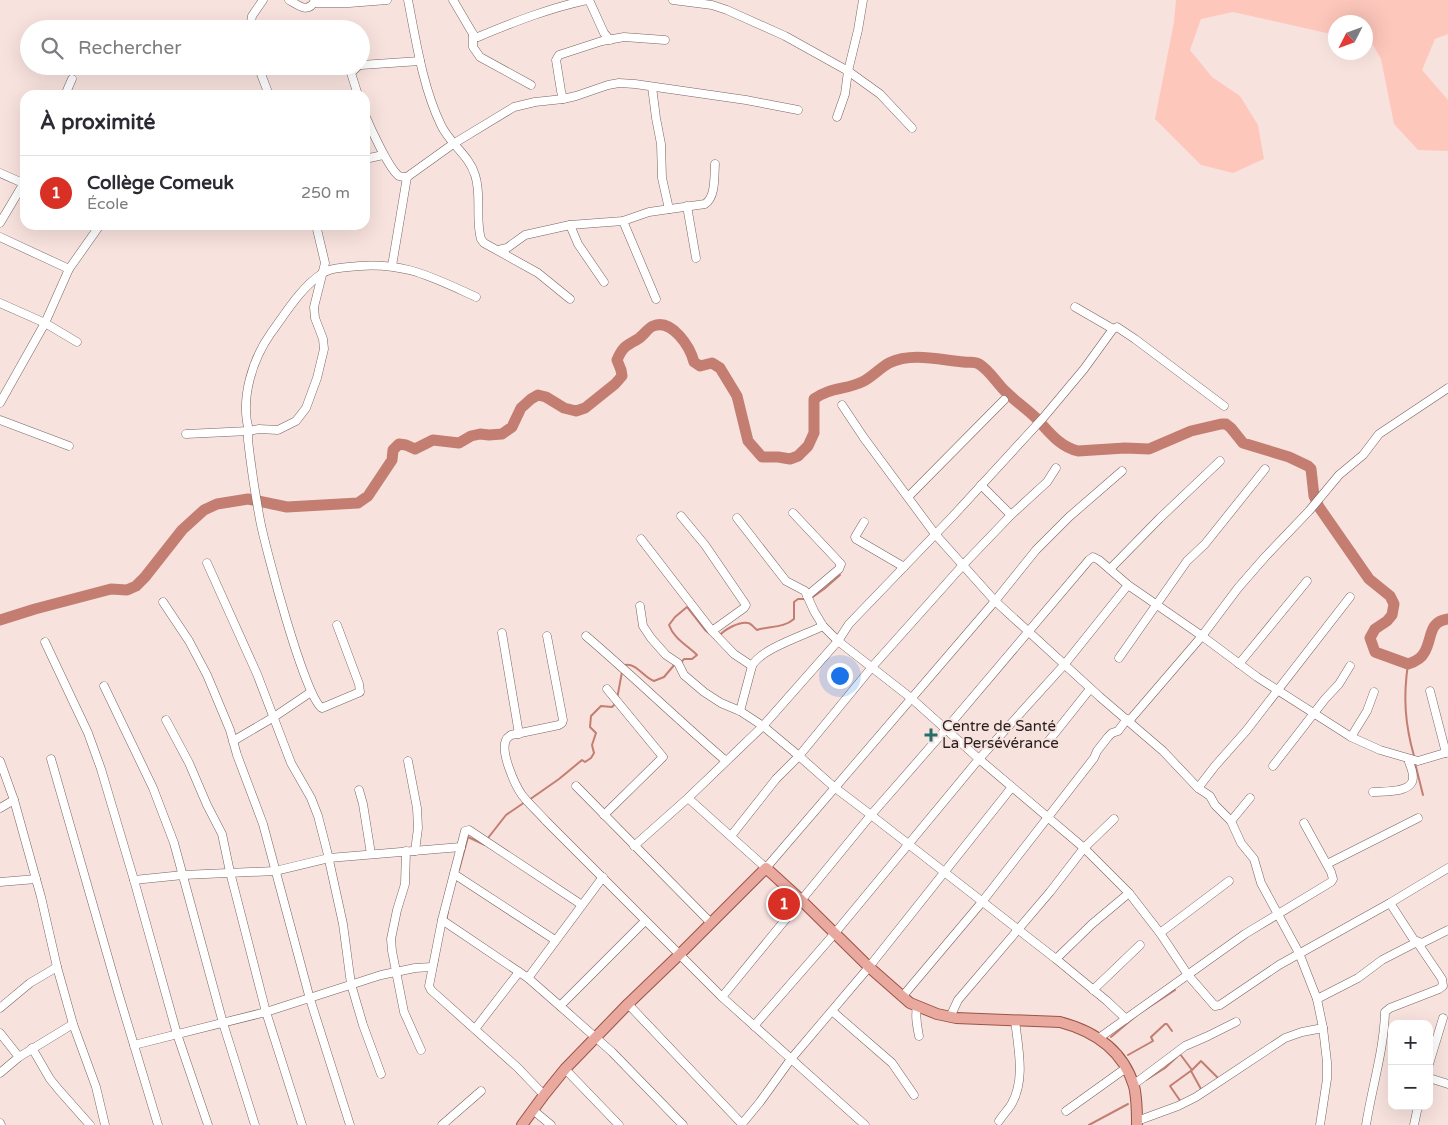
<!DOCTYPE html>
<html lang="fr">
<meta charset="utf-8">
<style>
body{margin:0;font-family:"Varela Round",sans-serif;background:#f7f7f7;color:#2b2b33}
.controls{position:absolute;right:15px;bottom:15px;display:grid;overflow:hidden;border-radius:10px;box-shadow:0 5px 20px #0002}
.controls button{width:45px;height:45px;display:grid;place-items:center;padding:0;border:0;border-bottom:1px solid #e1e1e2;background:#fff;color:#2b2b33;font:25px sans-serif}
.compass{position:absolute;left:1328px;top:15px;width:45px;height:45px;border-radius:50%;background:#fff;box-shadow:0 5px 20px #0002;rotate:228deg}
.you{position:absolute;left:839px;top:675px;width:18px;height:18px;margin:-12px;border:4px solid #fff;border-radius:50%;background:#1a73e8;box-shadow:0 0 0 8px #1a73e833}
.badge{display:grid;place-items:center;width:32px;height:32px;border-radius:50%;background:#d93025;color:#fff;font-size:16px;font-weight:700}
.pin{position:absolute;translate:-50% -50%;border:2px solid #fff;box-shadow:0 1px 5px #0006}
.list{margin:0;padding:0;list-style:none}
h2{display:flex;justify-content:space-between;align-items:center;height:65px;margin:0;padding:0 20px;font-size:21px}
h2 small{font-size:16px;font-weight:400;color:#7c7c81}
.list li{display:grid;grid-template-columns:32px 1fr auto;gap:15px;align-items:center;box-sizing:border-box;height:75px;padding:0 20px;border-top:1px solid #e1e1e2}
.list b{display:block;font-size:19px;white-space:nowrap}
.list p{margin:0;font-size:16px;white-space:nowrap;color:#7c7c81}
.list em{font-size:16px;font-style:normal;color:#7c7c81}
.icon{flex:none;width:28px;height:28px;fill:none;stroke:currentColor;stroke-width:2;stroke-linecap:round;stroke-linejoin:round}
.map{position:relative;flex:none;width:1448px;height:1125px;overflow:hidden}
.search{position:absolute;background:#fff;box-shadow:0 5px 20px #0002;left:20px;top:20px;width:350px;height:55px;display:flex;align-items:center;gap:12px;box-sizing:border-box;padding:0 18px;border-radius:28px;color:#7c7c81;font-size:19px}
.panel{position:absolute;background:#fff;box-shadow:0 5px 20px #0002;left:20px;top:90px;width:350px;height:140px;border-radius:15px}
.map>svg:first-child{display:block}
.green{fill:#fec7bc}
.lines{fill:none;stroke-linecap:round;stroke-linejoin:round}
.stream{stroke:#c47e71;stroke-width:2}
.river{stroke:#c47e71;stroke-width:11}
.minor-casing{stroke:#776561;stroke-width:9}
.major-casing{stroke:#9b5347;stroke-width:12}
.minor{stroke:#fff;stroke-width:8}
.major{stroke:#e9a99e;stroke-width:10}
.poi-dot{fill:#266f69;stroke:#f8e2de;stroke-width:2}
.labels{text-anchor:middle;stroke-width:4;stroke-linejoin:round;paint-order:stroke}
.poi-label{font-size:15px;fill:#251e1c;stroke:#f8e2de;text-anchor:start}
</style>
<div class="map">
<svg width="1448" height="1125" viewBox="0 0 1448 1125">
<rect width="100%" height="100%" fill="#f8e2de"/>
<!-- green -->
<polygon class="green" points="1176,0 1448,0 1448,34 1435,39 1422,70 1448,100 1448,151 1418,150 1394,124 1381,59 1366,33 1366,22 1336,22 1335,33 1331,34 1233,12 1201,19 1190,50 1212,77 1240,96 1258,125 1264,159 1233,173 1201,165 1155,119 1174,22"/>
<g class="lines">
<!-- stream -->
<g class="stream">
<polyline points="810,599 824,589 840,575"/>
<path d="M 719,636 C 724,630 739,621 748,623 C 751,623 754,628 757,630 C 769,626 784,628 794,619 L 794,602 L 798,599 L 806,599"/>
<path d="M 681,663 L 684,659 L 692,659 L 697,655 C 687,645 674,639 669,625 L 675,617 L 687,607 L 705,630 L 710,634"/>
<path d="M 1408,664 C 1403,697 1405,724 1414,756"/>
<path d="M 625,665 C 637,663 643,677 654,681 L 664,677 L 675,664"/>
<polyline points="617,699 622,672"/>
<polyline points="1415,763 1423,795"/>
<polyline points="529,800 559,779 582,760 585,762 591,758 594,753 592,745 596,733 590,727 591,716 601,706 612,707 616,703"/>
<polyline points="488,838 506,815 525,802"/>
<polyline points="459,870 468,837 485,845"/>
<polyline points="446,921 448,911"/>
<polyline points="436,967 438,957"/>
<polyline points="1111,1037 1137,1015 1175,990"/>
<polyline points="1128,1055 1153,1041 1151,1037 1165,1024 1167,1024 1172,1031"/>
<polyline points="1146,1080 1165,1068 1180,1054 1192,1070 1170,1086 1181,1102"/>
<polyline points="1201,1089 1191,1071 1201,1061 1219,1079"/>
<polyline points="1089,1125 1128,1104"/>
</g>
<!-- river -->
<path class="river" d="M 0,620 L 35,609 L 111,589 L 127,590 L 136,586 L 145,577 L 182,530 L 204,510 L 217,504 L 248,499 L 287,507 L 358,503 L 368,496 L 392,460 L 393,450 L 399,444 L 406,445 L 415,449 L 433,440 L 459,443 L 471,436 L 480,434 L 489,435 L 502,434 L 512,427 L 521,408 L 531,399 L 538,395 L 546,397 L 564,408 L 576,411 L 585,408 L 615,384 L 622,376 L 621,370 L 617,360 C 623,346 626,346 638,339 C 644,335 648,328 653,326 C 672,318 690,347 694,362 L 700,366 L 712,363 L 720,368 L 737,396 L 748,441 L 762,457 L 778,457 L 790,459 L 798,456 L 808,446 L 814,433 L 814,399 C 830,387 847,390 864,381 C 873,376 880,368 889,363 C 912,352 940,360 964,362 C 969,363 974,361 979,364 C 989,370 997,383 1005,391 C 1015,401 1027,409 1037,419 C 1049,432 1060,447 1078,451 L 1125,448 L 1149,449 L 1191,431 L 1221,424 L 1226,424 L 1231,428 L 1243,443 L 1289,457 L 1308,466 L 1311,469 L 1314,496 L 1319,507 L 1369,579 L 1390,596 L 1394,604 L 1392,615 L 1387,621 L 1375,629 L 1370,638 L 1375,652 L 1408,664 C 1414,662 1421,659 1424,653 C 1433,639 1427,622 1448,619"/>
<!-- minor casing -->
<g class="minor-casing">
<g id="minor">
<path d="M 289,0 C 299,6 309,14 315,0"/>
<path d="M 408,0 C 416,41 423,88 441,125 C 450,144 469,155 475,175 C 482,195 475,219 481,239 L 484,243 L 538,273 L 570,299"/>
<path d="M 453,0 L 473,34 L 475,37 L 478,37 C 514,22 549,8 587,0"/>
<polyline points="589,0 604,33 610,40"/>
<polyline points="673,0 712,5 727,10 785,36 848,71 880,94 912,128"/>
<polyline points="315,3 349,3 387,0"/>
<polyline points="250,29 252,16 263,0"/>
<polyline points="473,34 473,47 480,57 531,85"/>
<polyline points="361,65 420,61"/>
<polyline points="258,66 269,95"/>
<polyline points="358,66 351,73 358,95"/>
<polyline points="652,87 656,118 661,144 662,178 669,209"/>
<polyline points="65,95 72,79"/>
<polyline points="563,99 561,91 556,60 559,55 602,41 624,37 665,40"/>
<path d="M 365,115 C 370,127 389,169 399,176 C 402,177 404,177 407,177 L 453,144 L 514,107 L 535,102 L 563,99 L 576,96 L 608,85 L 619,83 L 635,84 L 746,100 L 798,110"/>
<polyline points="837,117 845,94 848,71 858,30 863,0"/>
<polyline points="365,159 383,155"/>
<polyline points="0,173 25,184"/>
<polyline points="687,206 696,258"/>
<polyline points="623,221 656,299"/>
<polyline points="0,223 25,181"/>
<polyline points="570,225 578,244 604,282"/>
<polyline points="0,237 69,269"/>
<path d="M 498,250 L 507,248 L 525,235 L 570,225 L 623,221 L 649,212 L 705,204 C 716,197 714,176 715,164"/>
<polyline points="392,266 407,177"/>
<polyline points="0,303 45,323 77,342"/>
<polyline points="1075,307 1113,329 1117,327 1135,339 1224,406"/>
<polyline points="0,403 45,323 69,269 100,225"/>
<polyline points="842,405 864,438 935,534 995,601 1100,697 1163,751 1198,788 1210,796 1215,805 1231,821 1241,843 1254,859 1261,883 1299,953 1317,999 1323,1028 1327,1062 1327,1079 1320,1125"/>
<polyline points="0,420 69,446"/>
<polyline points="186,434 249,431 259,429 278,430 296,421 306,408 317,378 324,349 323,339 315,318 314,307 325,263 316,225"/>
<polyline points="981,485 1011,515"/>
<polyline points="908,497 1004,400"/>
<polyline points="793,513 841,564 839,569 807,596"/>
<polyline points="681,516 705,545 746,605 744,608 712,631"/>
<polyline points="737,518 786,581 805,591 814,611 823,626 838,641 911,698 979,759 1084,848 1129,893 1160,933 1188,975 1215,1006 1220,1005 1279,965 1390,903 1448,868"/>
<polyline points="864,522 855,537 856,539 904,567"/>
<polyline points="641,539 712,631 734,654 752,666"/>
<polyline points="207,563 257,674 291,763 311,798 318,816 327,851 343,924 351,984 363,1025 381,1074"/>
<polyline points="1110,569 1160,518 1220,461"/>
<polyline points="163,602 189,641 207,675 230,730 237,755 263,824 310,999 350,1125"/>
<polyline points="640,606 643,626 651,638 666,655 678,663 684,675 704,692 721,703 740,711 763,726 799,756 834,787 871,815 1056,959 1107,1001 1126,1019"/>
<path d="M 337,625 L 359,684 L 360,692 L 322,708 C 305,699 265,546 260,520 C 255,493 251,467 248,440 L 248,434 L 249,431 C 240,399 252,360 271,333 C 285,314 302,286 323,273 C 330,268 340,268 348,267 C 401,260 430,276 476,297"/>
<polyline points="502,633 519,734"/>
<path d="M 547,636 L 563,720 L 562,723 L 559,725 L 511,735 C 509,737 507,737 506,740 C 500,752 515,785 522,795 C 529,804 538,812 546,821 L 722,997 L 865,1125"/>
<path d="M 586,636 C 633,676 678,720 726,761"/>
<polyline points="45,642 88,733 101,769 134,880 177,1034 208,1125"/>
<polyline points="1119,658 1187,561 1205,544 1265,469"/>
<polyline points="1239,664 1307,581"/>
<polyline points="104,686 153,788 174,843 223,1023 255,1125"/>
<polyline points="1430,691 1446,753"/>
<path d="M 740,711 L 752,666 C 760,649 805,635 823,626"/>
<polyline points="166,720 189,763 207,805 222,834 230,872 266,1012 302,1125"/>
<polyline points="1129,721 1202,636 1238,588 1265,557 1309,511 1339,475 1363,455 1379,434 1448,388"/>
<polyline points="1351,737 1367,711 1374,692"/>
<polyline points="233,741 274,717 311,692"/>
<polyline points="1047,743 1090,689"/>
<polyline points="51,759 118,992 158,1125"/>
<polyline points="0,761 14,800 41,897 57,967 73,1024 96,1087 105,1125"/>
<polyline points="408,761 417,808 418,828 415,851"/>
<polyline points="1273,766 1325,699 1339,684 1350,666"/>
<polyline points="576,786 711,923"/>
<polyline points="1198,788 1215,766 1246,731 1350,597"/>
<polyline points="359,790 363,804 371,854"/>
<path d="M 1373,792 C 1383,791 1407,793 1412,782 C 1415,776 1411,767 1409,762 L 1410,759"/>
<polyline points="688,798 766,868 995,601 1036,550 1069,517 1122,471"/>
<polyline points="0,808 14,800"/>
<polyline points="604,815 663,757 607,689"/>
<polyline points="1231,821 1250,798"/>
<polyline points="731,836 776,779 799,756 872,667 963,565 1011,515 1047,482 1056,468"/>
<polyline points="634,846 688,798 763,726 838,641 849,624 953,516 1043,418 1084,369 1113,329"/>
<polyline points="406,851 405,884 397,910 391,939 392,951 404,1012 421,1050"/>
<polyline points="1327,864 1418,818"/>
<polyline points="454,874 555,940"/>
<polyline points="134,880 183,875 275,871 329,858 461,847"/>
<polyline points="0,882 36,879"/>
<polyline points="1390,903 1414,940 1422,943 1448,930"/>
<polyline points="442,920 528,978 560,1006 612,1052 683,1125"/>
<polyline points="1160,933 1229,881"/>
<polyline points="1056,959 1092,924 1129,893"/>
<polyline points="528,978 603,877"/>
<polyline points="1093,990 1140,945"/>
<polyline points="722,997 871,815 946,729 1089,560 1093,557 1099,560 1128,585 1202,636 1257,677 1351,737 1380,750 1418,761 1448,752"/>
<polyline points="902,997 982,902 1094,758 1097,751 1108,737 1112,733 1118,731 1127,719"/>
<path d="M 1317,999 L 1358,978 L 1382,960 L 1417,942 L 1442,979 L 1443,986 L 1439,989 L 1390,1008 L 1385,1012 C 1384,1050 1372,1087 1366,1125"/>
<polyline points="628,1004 742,1124"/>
<polyline points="560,1006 645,921"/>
<path d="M 917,1006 C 915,1017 917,1026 919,1036"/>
<polyline points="0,1008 30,983 57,967"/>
<polyline points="832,1011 892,1063 914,1095"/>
<polyline points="950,1017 958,1000 1050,892 1084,848 1114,819"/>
<polyline points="754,1026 835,933 979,759 1064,665 1128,585"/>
<polyline points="475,1029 519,972"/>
<polyline points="0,1033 19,1057"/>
<polyline points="1099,1038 1245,934 1331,882 1333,879 1331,872 1304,823"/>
<polyline points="134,1045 266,1012 381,975 415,968 432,967"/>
<polyline points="32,1048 50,1079 59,1090 90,1125"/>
<polyline points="1429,1064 1443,1018"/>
<polyline points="565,1069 619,1125"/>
<polyline points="0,1073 19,1057 73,1024"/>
<polyline points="1429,1078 1448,1084"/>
<polyline points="1133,1085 1185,1046 1208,1036 1236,1022"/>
<polyline points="544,1095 517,1067 431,990 429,986 442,920 465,831 469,830 582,905"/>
<polyline points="533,1110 551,1125"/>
<polyline points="1066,1111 1126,1068"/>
<path d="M 999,1121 C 1002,1116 1007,1111 1011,1105 C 1026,1080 1018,1048 1015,1020"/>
<polyline points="1137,1121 1178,1106 1196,1097 1285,1038 1302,1032 1323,1028"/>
<polyline points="0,1123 1,1125"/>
<polyline points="442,1125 481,1091"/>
<polyline points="741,1125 760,1102 791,1059 869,967 1012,787"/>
<polyline points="1414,1125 1418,1106"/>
</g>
</g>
<!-- major casing -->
<g class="major-casing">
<path id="major" d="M 522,1125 L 544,1095 L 565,1069 L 628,1004 L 679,955 L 766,868 L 801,900 L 869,967 L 910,1003 L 937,1014 L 956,1018 L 1060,1022 C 1094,1031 1123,1050 1134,1086 C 1137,1098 1137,1113 1137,1125"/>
</g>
<!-- minor -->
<use href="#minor" class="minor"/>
<!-- major -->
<use href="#major" class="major"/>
</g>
<!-- markers -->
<path class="poi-dot" d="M928.5 727.5h5v5h5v5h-5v5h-5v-5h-5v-5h5z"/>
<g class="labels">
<!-- poi labels -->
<g class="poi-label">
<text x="942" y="731">Centre de Santé<tspan x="942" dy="17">La Persévérance</tspan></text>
</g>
</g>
</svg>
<div class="controls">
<button>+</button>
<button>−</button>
</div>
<svg class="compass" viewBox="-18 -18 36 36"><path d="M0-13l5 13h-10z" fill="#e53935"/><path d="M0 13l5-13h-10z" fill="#7c7c81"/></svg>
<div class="you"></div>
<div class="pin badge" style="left:784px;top:904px">1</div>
<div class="search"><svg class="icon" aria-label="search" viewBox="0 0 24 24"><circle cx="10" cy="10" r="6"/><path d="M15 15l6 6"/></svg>Rechercher</div>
<section class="panel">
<h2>À proximité<small></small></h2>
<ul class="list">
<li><span class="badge">1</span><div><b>Collège Comeuk</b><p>École</p></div><em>250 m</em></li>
</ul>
</section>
</div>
